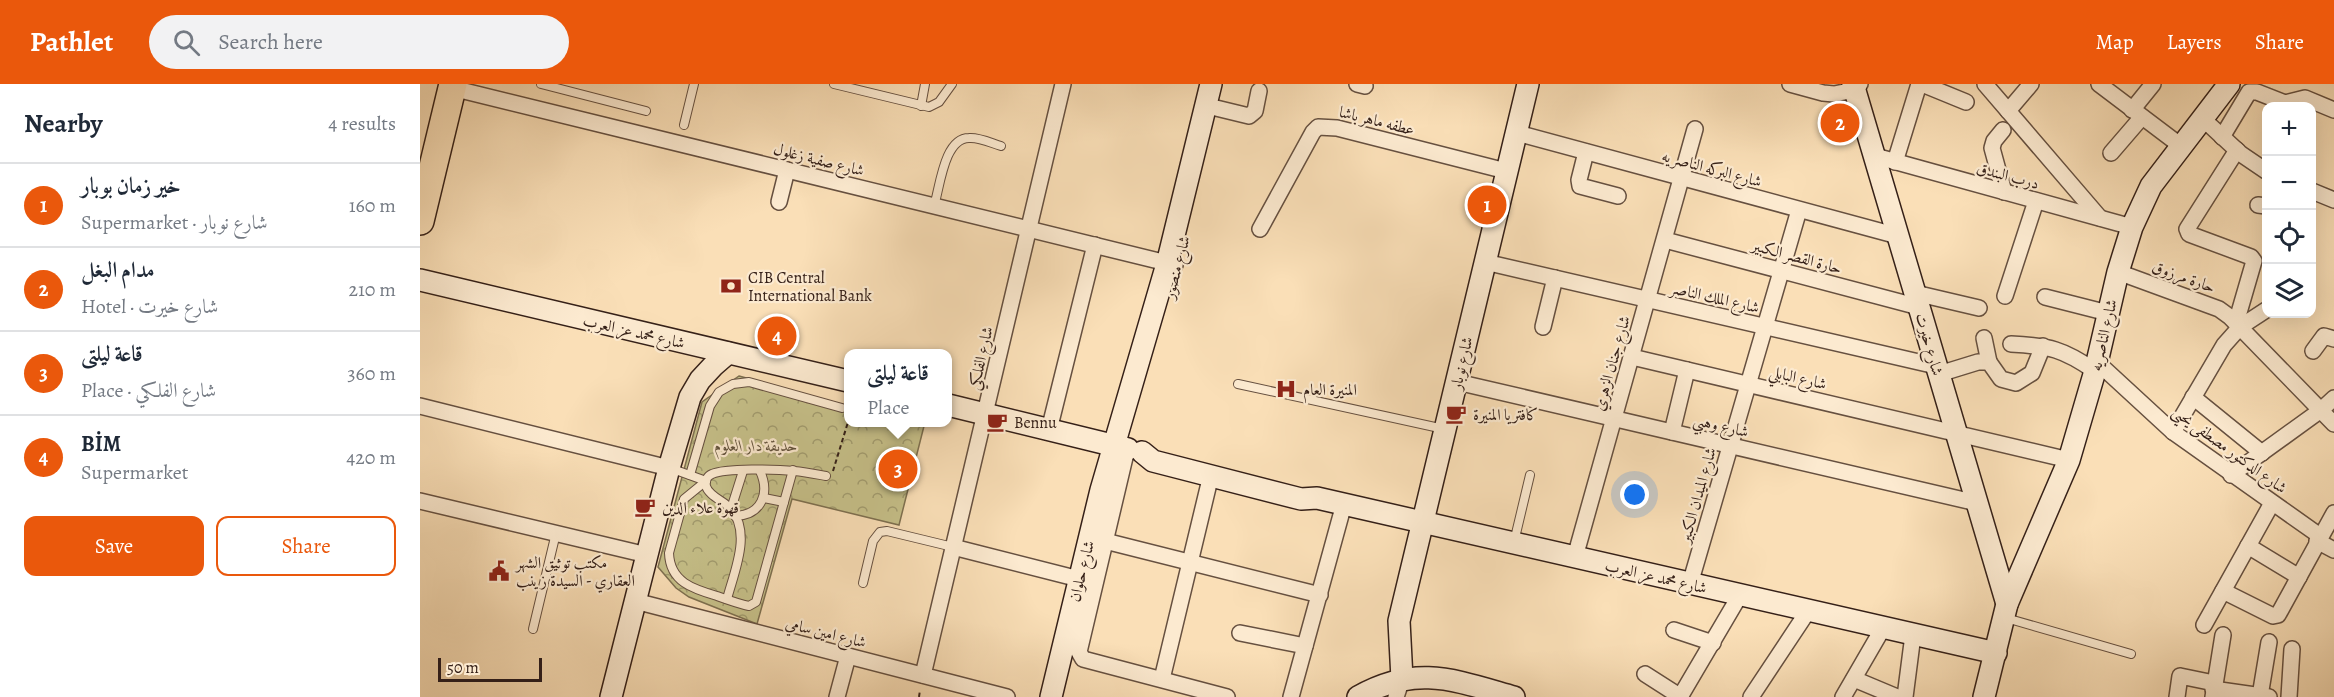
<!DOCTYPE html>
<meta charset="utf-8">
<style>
body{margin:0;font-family:Alegreya,Amiri,serif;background:#f2f2f3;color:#1f2937}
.controls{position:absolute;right:18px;top:18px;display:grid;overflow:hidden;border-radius:12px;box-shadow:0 6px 24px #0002}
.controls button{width:54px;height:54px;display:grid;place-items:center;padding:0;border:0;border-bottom:2px solid #e0e1e3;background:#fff;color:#1f2937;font:30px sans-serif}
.scale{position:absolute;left:18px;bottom:15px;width:104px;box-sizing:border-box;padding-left:6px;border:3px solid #352018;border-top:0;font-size:16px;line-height:21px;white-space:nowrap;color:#352018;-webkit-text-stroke:4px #fcead0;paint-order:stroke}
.you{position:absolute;left:1215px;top:411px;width:21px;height:21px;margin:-15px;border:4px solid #fff;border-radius:50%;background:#1a73e8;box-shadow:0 0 0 9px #1a73e833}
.badge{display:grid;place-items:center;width:39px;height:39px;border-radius:50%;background:#ea580c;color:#fff;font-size:20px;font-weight:700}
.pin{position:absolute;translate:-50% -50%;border:3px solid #fff;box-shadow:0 2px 6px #0006}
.popup{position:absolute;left:424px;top:265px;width:108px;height:78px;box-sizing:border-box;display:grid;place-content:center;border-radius:12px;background:#fff;filter:drop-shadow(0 2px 4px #0005);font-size:20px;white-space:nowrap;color:#747a83}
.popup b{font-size:22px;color:#1f2937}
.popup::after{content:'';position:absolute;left:50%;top:100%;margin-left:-12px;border:12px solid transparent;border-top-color:#fff}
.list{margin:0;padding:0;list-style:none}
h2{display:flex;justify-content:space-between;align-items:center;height:78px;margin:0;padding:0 24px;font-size:26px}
h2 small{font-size:20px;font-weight:400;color:#747a83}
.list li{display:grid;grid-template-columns:39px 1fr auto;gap:18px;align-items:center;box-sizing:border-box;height:84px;padding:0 24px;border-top:2px solid #e0e1e3}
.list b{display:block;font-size:22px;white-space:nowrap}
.list p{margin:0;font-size:20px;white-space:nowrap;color:#747a83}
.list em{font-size:20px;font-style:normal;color:#747a83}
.actions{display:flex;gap:12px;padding:18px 24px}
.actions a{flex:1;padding:14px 0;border:2px solid #ea580c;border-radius:12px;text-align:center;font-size:21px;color:#ea580c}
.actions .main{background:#ea580c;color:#fff}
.icon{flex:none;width:33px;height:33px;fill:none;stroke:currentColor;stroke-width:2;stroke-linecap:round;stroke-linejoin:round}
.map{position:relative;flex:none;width:1914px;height:613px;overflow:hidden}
header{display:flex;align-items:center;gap:36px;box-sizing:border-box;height:84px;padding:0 30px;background:#ea580c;color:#fff}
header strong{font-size:28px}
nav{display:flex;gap:33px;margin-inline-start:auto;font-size:21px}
.search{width:420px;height:54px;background:#f2f2f3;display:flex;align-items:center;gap:15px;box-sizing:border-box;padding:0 21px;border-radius:33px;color:#747a83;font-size:22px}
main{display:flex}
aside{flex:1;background:#fff}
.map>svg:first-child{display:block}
.park{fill:url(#park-crowns);stroke:#7e7050;stroke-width:1.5}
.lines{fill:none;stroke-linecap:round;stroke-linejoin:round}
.lane-casing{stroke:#665040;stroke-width:10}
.street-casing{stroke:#665040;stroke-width:18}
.secondary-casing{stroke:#352018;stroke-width:24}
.highway-casing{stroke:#352018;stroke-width:30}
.path{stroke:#352018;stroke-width:2;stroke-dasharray:4.5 3;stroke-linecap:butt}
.lane{stroke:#fcead0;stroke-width:8}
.street{stroke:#fcead0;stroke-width:15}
.secondary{stroke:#fcead0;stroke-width:21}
.highway{stroke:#fadfb7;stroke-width:27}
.labels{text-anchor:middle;stroke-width:4.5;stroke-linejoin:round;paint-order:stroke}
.street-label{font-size:16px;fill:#352018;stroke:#fcead0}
.poi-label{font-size:16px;fill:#352018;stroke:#fcead0;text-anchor:start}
.park-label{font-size:16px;font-style:italic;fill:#60503a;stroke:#fcead0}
</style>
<header>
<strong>Pathlet</strong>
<div class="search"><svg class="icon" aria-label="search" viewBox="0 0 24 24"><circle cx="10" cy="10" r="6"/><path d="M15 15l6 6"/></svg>Search here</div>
<nav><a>Map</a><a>Layers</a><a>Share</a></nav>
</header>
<main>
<aside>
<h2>Nearby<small>4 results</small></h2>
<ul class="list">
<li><span class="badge">1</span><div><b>خير زمان بوبار</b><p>Supermarket · شارع نوبار</p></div><em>160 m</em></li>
<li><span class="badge">2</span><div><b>مدام البغل</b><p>Hotel · شارع خيرت</p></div><em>210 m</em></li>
<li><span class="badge">3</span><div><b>قاعة ليلتى</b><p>Place · شارع الفلكي</p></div><em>360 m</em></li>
<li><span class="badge">4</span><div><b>BİM</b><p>Supermarket</p></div><em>420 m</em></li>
</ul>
<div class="actions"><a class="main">Save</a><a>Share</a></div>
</aside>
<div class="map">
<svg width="1914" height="613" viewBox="0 0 1914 613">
<defs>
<pattern id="park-crowns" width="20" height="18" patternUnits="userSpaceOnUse" patternTransform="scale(1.5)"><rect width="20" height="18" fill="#c6c089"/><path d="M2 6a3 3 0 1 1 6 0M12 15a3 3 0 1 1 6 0" fill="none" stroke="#a29c6f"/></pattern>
</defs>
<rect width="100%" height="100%" fill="#fadfb7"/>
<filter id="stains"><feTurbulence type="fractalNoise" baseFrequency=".00333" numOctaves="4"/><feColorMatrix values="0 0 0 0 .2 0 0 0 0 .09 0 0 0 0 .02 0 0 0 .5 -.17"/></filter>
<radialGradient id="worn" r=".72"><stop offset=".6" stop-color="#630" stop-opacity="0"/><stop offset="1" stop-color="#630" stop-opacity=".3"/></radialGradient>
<!-- park -->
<polygon class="park" points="319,292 428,322 428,338 491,339 504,342 479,441 372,415 337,540 269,513 256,504 238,483 282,318"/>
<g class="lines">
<!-- lane casing -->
<g class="lane-casing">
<g id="lane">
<polyline points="121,0 226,27"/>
<polyline points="414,0 509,23 519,18 532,0"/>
<polyline points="501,22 505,0"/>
<polyline points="264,41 274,0"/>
<path d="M 514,122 C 520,103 524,54 549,54 C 559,53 571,59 581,62"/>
<polyline points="818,300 1024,345"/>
<polyline points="250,384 286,397"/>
<polyline points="270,391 290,322 299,308 313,300 329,298 422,324"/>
<path d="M 286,397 L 264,415 L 249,469 C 250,498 273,505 297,512 C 308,516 319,520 329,522 L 336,518 L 373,386"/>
<polyline points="344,414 364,418"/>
<polyline points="311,425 323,387"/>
<path d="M 315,432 C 342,431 350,409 340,387"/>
<polyline points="1094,458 1110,391"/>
<polyline points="443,499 453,457 460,448 467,447 533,463"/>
<path d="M 307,515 C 314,488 333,447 309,423 C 303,417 288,411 286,402 C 285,397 287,392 292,390 C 305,384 358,385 374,387 C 385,388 395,390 406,392"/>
<polyline points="1586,534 1711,570"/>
<polyline points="113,545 136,449"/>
</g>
</g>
<!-- street casing -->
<g class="street-casing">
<g id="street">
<polyline points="937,0 945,2"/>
<polyline points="1370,0 1403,9 1414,10 1435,6 1440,0"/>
<polyline points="1502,0 1546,18"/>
<polyline points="1565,0 1680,134"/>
<polyline points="1679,0 1761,62"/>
<polyline points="32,4 755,181"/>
<polyline points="796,24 829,32 835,27 839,7"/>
<polyline points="1712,26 1733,0"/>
<polyline points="1588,27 1611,0"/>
<polyline points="1782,34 1821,70 1846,87"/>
<polyline points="1583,46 1574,57 1572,64 1584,108"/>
<polyline points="1097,49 1478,152"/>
<polyline points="1802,53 1829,8 1837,8 1865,19 1885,14 1914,26"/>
<polyline points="1166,68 1159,96 1160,102 1198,112"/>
<polyline points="1691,69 1722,33"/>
<polyline points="1455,72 1712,143"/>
<polyline points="1475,78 1499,0"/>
<polyline points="1892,107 1914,116"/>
<polyline points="359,118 367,86"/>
<polyline points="1838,121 1846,122"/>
<polyline points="840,145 893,48 898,43 917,44 1086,87"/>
<polyline points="1245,156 1499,223"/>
<polyline points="1065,178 1516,282"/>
<polyline points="1698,188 1799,225 1810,233 1914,340"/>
<polyline points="1495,209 1559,224"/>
<polyline points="1585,212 1616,117"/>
<polyline points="1625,213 1688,229"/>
<polyline points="1816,239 1834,177 1831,173 1769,150 1767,145 1817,66"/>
<polyline points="1123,243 1135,194"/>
<polyline points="1564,254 1569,278"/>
<path d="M 1591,260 C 1630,262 1643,265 1675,287"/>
<polyline points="1893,267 1904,252 1914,255"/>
<polyline points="1212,273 1649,376"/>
<polyline points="1677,278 1753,348 1900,452"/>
<polyline points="1519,290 1558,278 1569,278 1581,295 1596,299 1612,289 1623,262"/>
<polyline points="1037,298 1557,419"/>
<polyline points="1773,313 1842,369"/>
<polyline points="0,322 249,384"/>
<polyline points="629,346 675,161"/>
<polyline points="1252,348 1267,286"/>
<polyline points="1753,348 1804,261 1820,243 1846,226"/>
<polyline points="707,365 659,568 663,575 807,613"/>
<polyline points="1811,391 1901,326 1914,314"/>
<polyline points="0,417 227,471"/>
<polyline points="685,457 900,511"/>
<polyline points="1897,457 1914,466"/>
<polyline points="1828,462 1879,493"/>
<polyline points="533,463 659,495"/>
<polyline points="1155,473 1275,45"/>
<polyline points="1270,500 1379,126"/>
<polyline points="1803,507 1853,532 1858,531 1914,429"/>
<polyline points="215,517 587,613"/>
<polyline points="1784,541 1852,419"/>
<polyline points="1254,546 1293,559"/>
<polyline points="820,549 885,562"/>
<polyline points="1225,590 1261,613"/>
<polyline points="503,591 643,0"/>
<polyline points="742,595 791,391"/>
<polyline points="1434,595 1477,613"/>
<polyline points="1793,605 1849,613"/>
<polyline points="1840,612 1849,558"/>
<polyline points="417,613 428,572"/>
<polyline points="871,613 924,420"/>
<polyline points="976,613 982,595"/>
<polyline points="1260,613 1320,511"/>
<polyline points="1331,613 1388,527"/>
<polyline points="1423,613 1463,544"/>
<polyline points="1485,613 1493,551"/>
<polyline points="1757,613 1760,592 1794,599"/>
<polyline points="1793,613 1803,551"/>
<polyline points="1869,613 1872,565"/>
</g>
</g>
<!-- secondary casing -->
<g class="secondary-casing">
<g id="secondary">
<polyline points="1433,0 1587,520"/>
<polyline points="0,196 428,297"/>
<polyline points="528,321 708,365"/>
<polyline points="722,368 733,377 881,415 897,414 1576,569"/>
<polyline points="982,595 979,537 1108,0"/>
<polyline points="191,613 249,384 270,313 280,296 293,282 308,269"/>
<polyline points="631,613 681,406 747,180 791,0"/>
<path d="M 938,613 C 996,580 1034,596 1094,613"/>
<polyline points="1564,613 1587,520 1649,376 1675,287 1698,188 1712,143 1731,102 1809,0"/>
</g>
</g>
<!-- highway casing -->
<g class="highway-casing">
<polyline id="highway" points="0,137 33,0"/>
</g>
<!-- path -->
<g class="path">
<polyline points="413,387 428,338"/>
<polyline points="499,613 500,606"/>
</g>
<!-- lane -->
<use href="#lane" class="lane"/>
<!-- street -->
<use href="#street" class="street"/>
<!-- secondary -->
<use href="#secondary" class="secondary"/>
<!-- highway -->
<use href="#highway" class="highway"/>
</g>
<!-- icons -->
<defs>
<g id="bank-bare" transform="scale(1.62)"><path d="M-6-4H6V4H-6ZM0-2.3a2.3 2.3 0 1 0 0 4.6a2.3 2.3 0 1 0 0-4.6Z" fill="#8f2418" stroke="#fcead0" stroke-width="2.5" paint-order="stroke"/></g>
<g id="hospital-bare" transform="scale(1.62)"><path d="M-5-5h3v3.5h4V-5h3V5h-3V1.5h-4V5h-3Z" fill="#8f2418" stroke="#fcead0" stroke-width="2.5" paint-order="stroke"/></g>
<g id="cafe-bare" transform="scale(1.62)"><path d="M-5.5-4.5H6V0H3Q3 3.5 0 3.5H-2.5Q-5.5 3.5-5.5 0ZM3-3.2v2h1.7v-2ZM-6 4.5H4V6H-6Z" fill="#8f2418" stroke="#fcead0" stroke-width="2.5" paint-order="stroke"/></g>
<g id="civic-bare" transform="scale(1.62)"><path d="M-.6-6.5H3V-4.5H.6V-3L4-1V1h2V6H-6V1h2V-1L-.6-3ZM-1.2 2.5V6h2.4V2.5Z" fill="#8f2418" stroke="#fcead0" stroke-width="2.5" paint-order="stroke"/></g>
</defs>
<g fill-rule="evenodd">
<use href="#bank-bare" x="311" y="202"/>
<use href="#hospital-bare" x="866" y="305"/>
<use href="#cafe-bare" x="1036" y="330"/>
<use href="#cafe-bare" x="577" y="338"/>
<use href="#cafe-bare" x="225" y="423"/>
<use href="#civic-bare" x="79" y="487"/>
</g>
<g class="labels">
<!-- street labels -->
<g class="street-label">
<text transform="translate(957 36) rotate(14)" y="6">عطفه ماهر باشا</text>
<text transform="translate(399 75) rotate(14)" y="6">شارع صفية زغلول</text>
<text transform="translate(1292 84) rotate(15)" y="6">شارع البركه الناصريه</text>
<text transform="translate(1588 91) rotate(15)" y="6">درب البندق</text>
<text transform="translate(1377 172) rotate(15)" y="6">حارة القصر الكبير</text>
<text transform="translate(756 183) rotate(-75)" y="6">شارع منصور</text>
<text transform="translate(1764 192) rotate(20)" y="6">حارة مرزوق</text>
<text transform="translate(1295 213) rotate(13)" y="6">شارع الملك الناصر</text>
<text transform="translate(214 247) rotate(13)" y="6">شارع محمد عز العرب</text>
<text transform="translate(1683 251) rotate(-77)" y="6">شارع الناصريه</text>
<text transform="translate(1510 260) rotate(74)" y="6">شارع خيرت</text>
<text transform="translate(560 274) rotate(-77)" y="6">شارع الفلكي</text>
<text transform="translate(1041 279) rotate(-77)" y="6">شارع نوبار</text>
<text transform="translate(1191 279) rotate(-74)" y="6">شارع جنان الزهري</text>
<text transform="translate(1378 293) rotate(13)" y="6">شارع البابلي</text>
<text transform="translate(1301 341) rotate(13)" y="6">شارع وهبي</text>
<text transform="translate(1810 365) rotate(36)" y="6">شارع الدكتور مصطفى يحيى</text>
<text transform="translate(1277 411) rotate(-74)" y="6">شارع الميدان الكبير</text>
<text transform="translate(661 487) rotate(-76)" y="6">شارع حلوان</text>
<text transform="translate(1236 492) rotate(13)" y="6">شارع محمد عز العرب</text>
<text transform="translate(406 548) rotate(14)" y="6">شارع امين سامي</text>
</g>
<!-- poi labels -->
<g class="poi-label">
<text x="328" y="199">CIB Central<tspan x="328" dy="18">International Bank</tspan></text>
<text x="883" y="311">المنيرة العام</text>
<text x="1053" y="336">كافتريا المنيرة</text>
<text x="594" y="344">Bennu</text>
<text x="242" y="429">قهوة علاء الدين</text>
<text x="96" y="484">مكتب توثيق الشهر<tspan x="96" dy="18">العقاري - السيدة زينب</tspan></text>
</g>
<!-- park labels -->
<g class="park-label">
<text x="336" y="367">حديقة دار العلوم</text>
</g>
</g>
<rect width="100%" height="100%" filter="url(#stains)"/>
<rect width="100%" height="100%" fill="url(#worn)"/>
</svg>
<div class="controls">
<button>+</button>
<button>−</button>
<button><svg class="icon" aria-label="locate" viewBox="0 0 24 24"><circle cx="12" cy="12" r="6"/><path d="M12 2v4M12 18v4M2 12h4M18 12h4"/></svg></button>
<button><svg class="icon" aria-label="layers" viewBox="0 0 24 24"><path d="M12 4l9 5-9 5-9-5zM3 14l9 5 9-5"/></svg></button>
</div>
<div class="scale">50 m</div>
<div class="you"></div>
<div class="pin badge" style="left:1067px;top:121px">1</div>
<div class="pin badge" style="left:1420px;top:39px">2</div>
<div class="pin badge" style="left:478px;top:385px">3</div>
<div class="popup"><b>قاعة ليلتى</b>Place</div>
<div class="pin badge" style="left:357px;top:252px">4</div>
</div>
</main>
